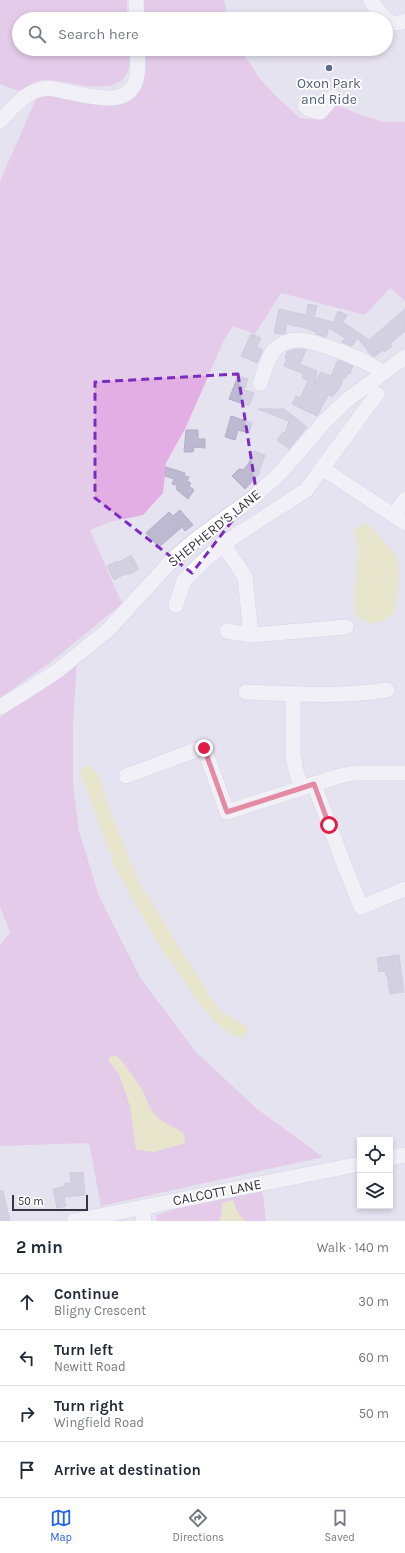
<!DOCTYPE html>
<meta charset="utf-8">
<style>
body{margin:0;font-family:Karla,sans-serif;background:#f2f2f3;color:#1f2937}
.controls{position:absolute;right:12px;bottom:12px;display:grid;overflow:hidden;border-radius:0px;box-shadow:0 2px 6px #0003}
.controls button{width:36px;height:36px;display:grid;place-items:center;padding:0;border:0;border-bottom:1px solid #e0e1e3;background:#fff;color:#1f2937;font:20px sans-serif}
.scale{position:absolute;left:12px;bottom:10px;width:76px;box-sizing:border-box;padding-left:4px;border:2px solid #363442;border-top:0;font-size:11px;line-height:14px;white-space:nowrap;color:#363442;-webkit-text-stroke:3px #fff;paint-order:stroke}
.stop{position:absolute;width:12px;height:12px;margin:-9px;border:3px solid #e11d48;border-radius:50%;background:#fff}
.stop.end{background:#e11d48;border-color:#fff;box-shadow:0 1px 4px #0008}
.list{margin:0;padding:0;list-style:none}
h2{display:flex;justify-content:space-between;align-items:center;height:52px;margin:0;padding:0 16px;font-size:17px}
h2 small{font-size:13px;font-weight:400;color:#747a83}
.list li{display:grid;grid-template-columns:26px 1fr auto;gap:12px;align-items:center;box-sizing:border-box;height:56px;padding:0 16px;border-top:1px solid #e0e1e3}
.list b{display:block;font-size:15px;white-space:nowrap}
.list p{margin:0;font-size:13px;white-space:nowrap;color:#747a83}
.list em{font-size:13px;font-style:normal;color:#747a83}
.icon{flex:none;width:22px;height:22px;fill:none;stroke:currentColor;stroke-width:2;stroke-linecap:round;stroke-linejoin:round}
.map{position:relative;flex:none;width:405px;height:1221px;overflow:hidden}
.search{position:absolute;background:#fff;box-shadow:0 2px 6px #0003;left:12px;right:12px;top:12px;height:44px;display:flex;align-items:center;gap:10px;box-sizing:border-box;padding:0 14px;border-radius:22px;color:#747a83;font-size:15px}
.sheet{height:276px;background:#fff}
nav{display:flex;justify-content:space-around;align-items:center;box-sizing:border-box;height:56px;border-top:1px solid #e0e1e3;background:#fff;font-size:11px;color:#747a83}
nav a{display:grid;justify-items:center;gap:2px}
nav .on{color:#1f60ec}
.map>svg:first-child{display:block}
.green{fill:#e2aee3}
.water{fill:#eae6a2}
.building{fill:#bdb9d1;stroke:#b1adcb}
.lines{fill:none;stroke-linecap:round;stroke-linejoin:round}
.minor-casing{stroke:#c5c1d6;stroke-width:16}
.minor{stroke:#fff;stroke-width:15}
.route{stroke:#e11d48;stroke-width:5}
.marked{fill:none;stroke:#7b2cbf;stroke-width:3;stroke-dasharray:8 5;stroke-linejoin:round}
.service-dot{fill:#5c6f8a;stroke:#fff;stroke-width:1.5}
.labels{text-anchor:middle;stroke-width:3.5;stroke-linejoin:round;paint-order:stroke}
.service-label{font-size:14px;fill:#4e5e75;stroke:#fff}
.street-label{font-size:14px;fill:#363442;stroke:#fff}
</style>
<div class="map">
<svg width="405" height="1221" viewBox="0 0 405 1221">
<rect width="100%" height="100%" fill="#e6e3f0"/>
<!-- green -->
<g class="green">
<path d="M 0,0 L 127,0 L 127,19 L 19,19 L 19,49 L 128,49 C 129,55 130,62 129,67 C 121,103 66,78 43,80 C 35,80 25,88 18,91 L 0,84 Z"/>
<polygon points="139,0 224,0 228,19 139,19"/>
<polygon points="140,49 240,49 261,80 277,97 300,118 320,120 332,103 356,113 383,122 405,122 405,301 390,288 365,315 281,293 255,334 233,326 223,342 186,427 166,463 163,493 143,515 110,522 90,530 119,597 123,603 51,662 0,698 0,181 36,99 40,96 49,94 128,98"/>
<polygon points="77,663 73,723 73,785 79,831 99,896 140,977 195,1051 256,1108 323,1157 101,1206 89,1143 0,1146 0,946 10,932 0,907 0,717"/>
<polygon points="259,1188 263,1194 266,1221 157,1221 156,1215 220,1196"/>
</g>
<!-- water -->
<g class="water">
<path d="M 367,523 L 396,555 L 399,571 L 395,613 C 380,625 369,628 355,613 L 355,588 L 358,548 L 354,532 L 359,526 Z"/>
<polygon points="91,766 98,774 112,816 140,884 218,1009 248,1028 246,1035 237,1037 228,1032 214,1021 197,1000 158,944 116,870 81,774 82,768"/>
<path d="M 111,1056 L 117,1056 C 126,1066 134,1077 141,1088 C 147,1098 149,1110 158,1118 C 165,1124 176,1127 184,1134 L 185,1143 L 154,1152 L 137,1150 L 135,1145 L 130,1106 L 119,1074 L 108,1060 Z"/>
<path d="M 233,1200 C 236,1209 238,1216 246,1221 L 219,1221 L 221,1216 L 222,1203 Z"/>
</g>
<!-- building -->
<g class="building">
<polygon points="308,304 317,306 314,317 333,322 338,311 347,315 343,322 369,340 405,309 405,331 390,344 392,346 385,352 383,350 374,357 371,355 358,338 352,346 342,342 345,338 329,328 326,337 316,334 316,332 309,329 287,324 285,333 282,334 274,333 279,309 306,315"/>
<polygon points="251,334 261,338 257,347 263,350 257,363 241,356"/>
<polygon points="295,349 306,350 300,364 317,371 314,383 321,372 331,376 338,360 353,366 350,374 348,373 346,378 344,377 339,389 332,397 329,394 317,416 292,404 296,396 300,398 308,381 302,378 304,374 284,366 287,359 285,358 287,352"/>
<polygon points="238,376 248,379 244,390 254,393 249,406 229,399"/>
<polygon points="258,409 284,409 307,427 289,449 277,440 283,432 285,433 289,421"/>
<polygon points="231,416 252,423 249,433 238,430 235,440 225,437"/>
<polygon points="186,430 198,430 198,439 205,439 205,448 194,447 193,452 184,452"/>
<polygon points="254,451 265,455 259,472 260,473 245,489 232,476 238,470 240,469 243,470 249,463"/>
<polygon points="166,467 185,473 184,476 189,477 187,481 191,483 189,486 194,490 188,499 176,489 177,485 172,484 174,479 165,476"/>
<polygon points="180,510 193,525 185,531 182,527 159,547 146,533 169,512 173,516"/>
<polygon points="131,555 139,569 128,575 127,573 114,580 107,566 118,561 119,562"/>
<polygon points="399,955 404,992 390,994 387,975 386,975 385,971 379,972 377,958"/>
<polygon points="83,1172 85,1195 64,1197 66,1206 57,1208 53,1189 65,1186 65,1183 71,1183 70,1173"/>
<polygon points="0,1191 3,1191 10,1221 0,1221"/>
</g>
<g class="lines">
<!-- minor casing -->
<g class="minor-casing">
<g id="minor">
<polyline points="136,0 137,19"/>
<polyline points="370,0 385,19"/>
<path d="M 386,20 C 393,24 398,24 405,21"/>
<polyline points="305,106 309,109 320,112 333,97"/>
<path d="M 0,121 C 13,107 26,90 47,88 C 53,88 62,91 68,92 C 88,95 125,108 135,83 C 139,73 138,60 137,49"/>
<path d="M 260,383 C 264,373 267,358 275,349 C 280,344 290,340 297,340 C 311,339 374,362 382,373"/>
<polyline points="322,468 405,523"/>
<polyline points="394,515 405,499"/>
<polyline points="223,544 245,577 251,635"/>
<polyline points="176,605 184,580 207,558 223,544 306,490 377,394"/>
<polyline points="227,631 251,635 346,627"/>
<path d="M 246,692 C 293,694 341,697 387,690"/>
<polyline points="293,694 293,756 296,771 302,788"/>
<polyline points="0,707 25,692 57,671 108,630 174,558 199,537 253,498 281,472 325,421 347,400 405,357"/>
<polyline points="126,776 204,747 227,812 336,777 354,773 405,773"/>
<polyline points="314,784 345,867 361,907 405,889"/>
<polyline points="390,1158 405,1155"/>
<polyline points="142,1207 144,1221"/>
<polyline points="74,1221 360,1164"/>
</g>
</g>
<!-- minor -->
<use href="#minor" class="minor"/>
</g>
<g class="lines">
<!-- route -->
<polyline class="route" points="204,748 227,812 314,784 329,825"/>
</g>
<!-- marked area -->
<path d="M0 0H405V1221H0ZM 238,374 L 256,490 L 192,573 L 95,498 L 95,382 Z" fill="#e6e3f0" fill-opacity=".55" fill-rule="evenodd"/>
<path class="marked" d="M 238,374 L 256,490 L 192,573 L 95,498 L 95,382 Z"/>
<!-- markers -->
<circle class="service-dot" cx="329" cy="68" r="4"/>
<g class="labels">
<!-- service labels -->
<g class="service-label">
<text x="329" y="88">Oxon Park<tspan x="329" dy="16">and Ride</tspan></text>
</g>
<!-- street labels -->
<g class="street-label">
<text transform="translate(214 528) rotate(-39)" y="5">SHEPHERD'S LANE</text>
<text transform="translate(217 1192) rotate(-11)" y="5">CALCOTT LANE</text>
</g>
</g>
</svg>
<div class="controls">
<button><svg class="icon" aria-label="locate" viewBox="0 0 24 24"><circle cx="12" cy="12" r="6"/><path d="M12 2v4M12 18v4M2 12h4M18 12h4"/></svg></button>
<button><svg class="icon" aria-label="layers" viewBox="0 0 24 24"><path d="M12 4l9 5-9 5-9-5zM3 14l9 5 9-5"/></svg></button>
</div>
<div class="scale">50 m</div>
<div class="stop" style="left:329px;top:825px"></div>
<div class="stop end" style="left:204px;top:748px"></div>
<div class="search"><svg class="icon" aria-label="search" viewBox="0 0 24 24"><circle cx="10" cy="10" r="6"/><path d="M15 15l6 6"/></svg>Search here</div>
</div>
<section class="sheet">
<h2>2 min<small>Walk · 140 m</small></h2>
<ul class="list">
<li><svg class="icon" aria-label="ahead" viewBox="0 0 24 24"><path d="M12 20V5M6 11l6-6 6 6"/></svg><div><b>Continue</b><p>Bligny Crescent</p></div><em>30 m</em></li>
<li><svg class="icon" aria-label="left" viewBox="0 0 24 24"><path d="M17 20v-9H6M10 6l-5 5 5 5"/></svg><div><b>Turn left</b><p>Newitt Road</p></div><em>60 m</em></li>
<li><svg class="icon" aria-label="right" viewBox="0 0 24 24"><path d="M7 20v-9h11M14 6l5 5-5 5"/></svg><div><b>Turn right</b><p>Wingfield Road</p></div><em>50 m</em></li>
<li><svg class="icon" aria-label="arrive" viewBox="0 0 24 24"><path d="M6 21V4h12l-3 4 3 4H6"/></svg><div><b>Arrive at destination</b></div></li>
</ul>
</section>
<nav>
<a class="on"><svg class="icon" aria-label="map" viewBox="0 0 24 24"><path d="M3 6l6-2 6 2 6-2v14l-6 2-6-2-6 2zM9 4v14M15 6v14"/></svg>Map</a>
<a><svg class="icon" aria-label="directions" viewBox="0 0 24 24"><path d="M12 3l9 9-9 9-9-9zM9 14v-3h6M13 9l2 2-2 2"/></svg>Directions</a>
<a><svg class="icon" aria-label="saved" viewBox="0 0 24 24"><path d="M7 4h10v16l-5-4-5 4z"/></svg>Saved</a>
</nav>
